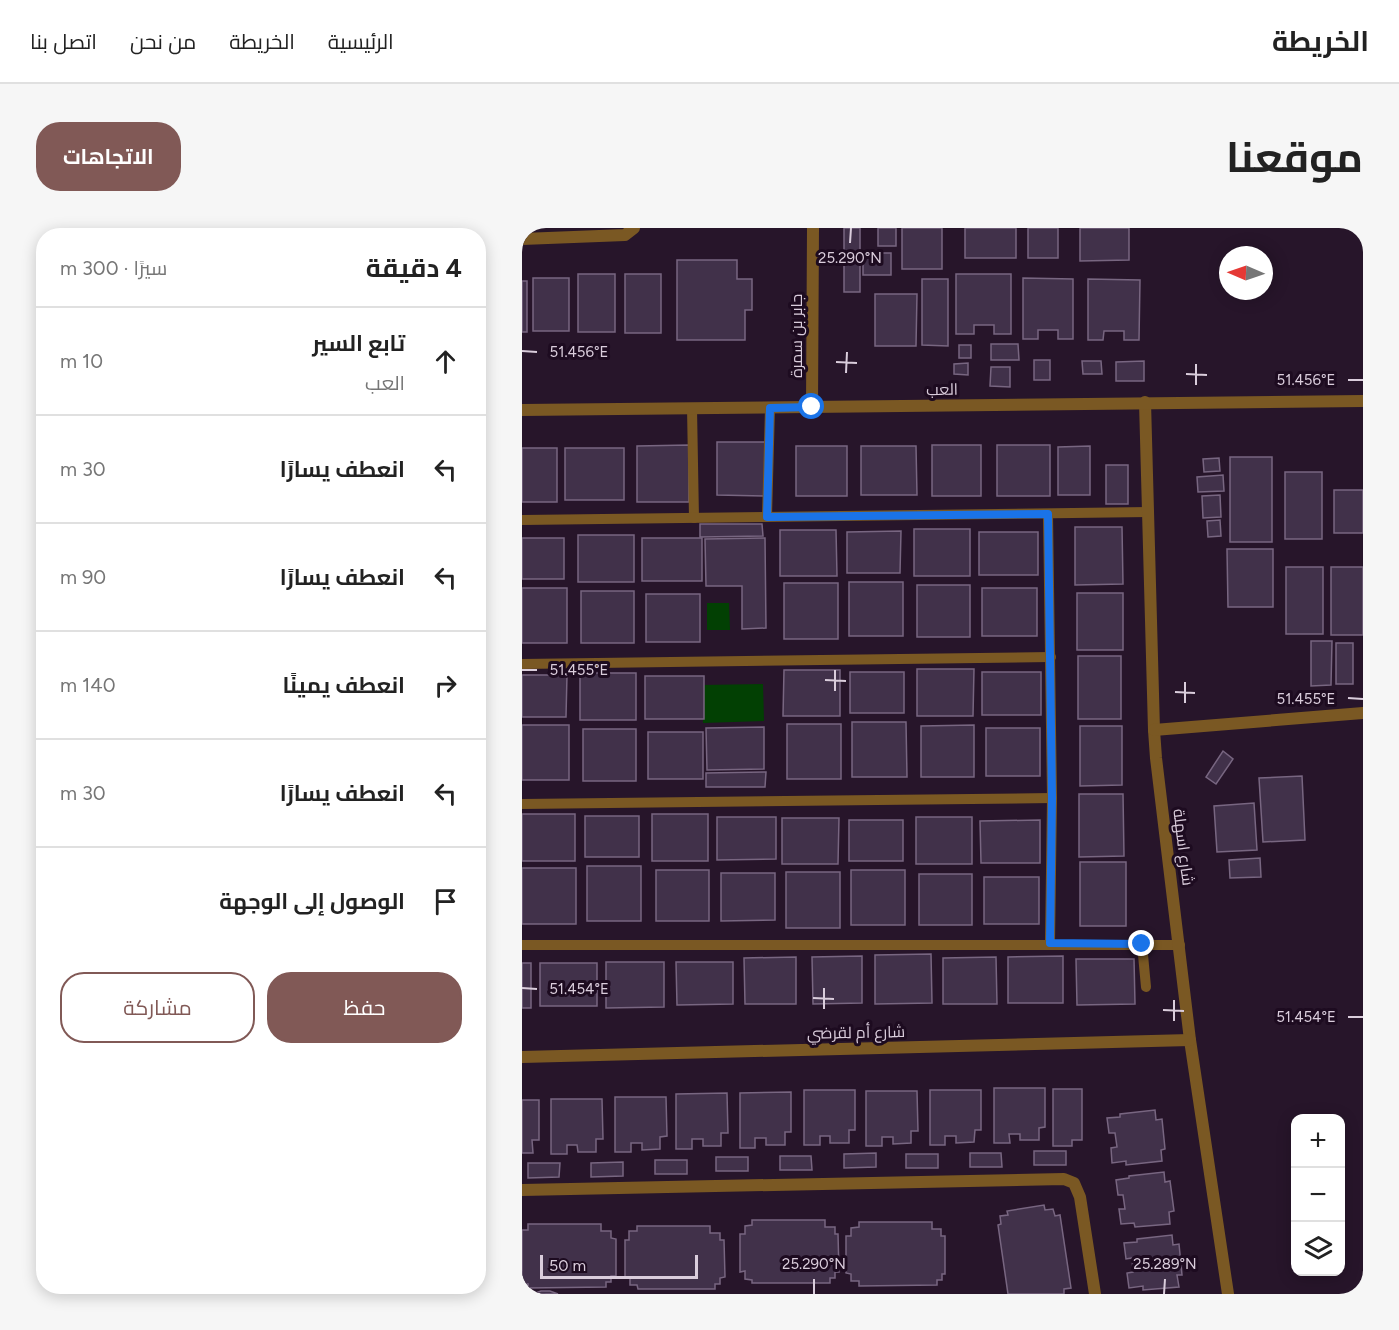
<!DOCTYPE html>
<html lang="ar">
<meta charset="utf-8">
<style>
body{margin:0;font-family:Figtree,Cairo,sans-serif;background:#f6f6f6;color:#222;direction:rtl}
.controls{position:absolute;right:18px;bottom:18px;display:grid;overflow:hidden;border-radius:12px;box-shadow:0 3px 15px #0003}
.controls button{width:54px;height:54px;display:grid;place-items:center;padding:0;border:0;border-bottom:2px solid #e0e0e0;background:#fff;color:#222;font:30px sans-serif}
.compass{position:absolute;left:697px;top:18px;width:54px;height:54px;border-radius:50%;background:#fff;box-shadow:0 3px 15px #0003;rotate:272deg}
.scale{position:absolute;left:18px;bottom:15px;width:158px;box-sizing:border-box;padding-left:6px;border:3px solid #dacddc;border-top:0;font-size:16px;line-height:21px;white-space:nowrap;color:#dacddc;-webkit-text-stroke:4px #1d0b20;paint-order:stroke}
.stop{position:absolute;width:18px;height:18px;margin:-14px;border:4px solid #1a73e8;border-radius:50%;background:#fff}
.stop.end{background:#1a73e8;border-color:#fff;box-shadow:0 2px 6px #0008}
.list{margin:0;padding:0;list-style:none}
h2{display:flex;justify-content:space-between;align-items:center;height:78px;margin:0;padding:0 24px;font-size:26px}
h2 small{font-size:20px;font-weight:400;color:#767676}
.list li{display:grid;grid-template-columns:39px 1fr auto;gap:18px;align-items:center;box-sizing:border-box;height:108px;padding:0 24px;border-top:2px solid #e0e0e0}
.list b{display:block;font-size:22px;white-space:nowrap}
.list p{margin:0;font-size:20px;white-space:nowrap;color:#767676}
.list em{font-size:20px;font-style:normal;color:#767676}
.actions{display:flex;gap:12px;padding:18px 24px}
.actions a{flex:1;padding:14px 0;border:2px solid #815956;border-radius:24px;text-align:center;font-size:21px;color:#815956}
.actions .main{background:#815956;color:#fff}
.icon{flex:none;width:33px;height:33px;fill:none;stroke:currentColor;stroke-width:2;stroke-linecap:round;stroke-linejoin:round}
.map{position:relative;flex:none;width:841px;height:1066px;overflow:hidden;direction:ltr;border-radius:24px}
header{display:flex;align-items:center;gap:36px;box-sizing:border-box;height:84px;padding:0 30px;background:#fff;border-bottom:2px solid #e0e0e0}
header strong{font-size:28px}
nav{display:flex;gap:33px;margin-inline-start:auto;font-size:21px}
.intro{display:flex;align-items:center;justify-content:space-between;box-sizing:border-box;height:144px;padding:0 36px}
h1{margin:0;font-size:42px}
.button{padding:15px 27px;border-radius:24px;background:#815956;color:#fff;font-size:21px;font-weight:700}
main{display:flex;gap:36px;padding:0 36px}
aside{flex:1;background:#fff;border-radius:24px;box-shadow:0 3px 15px #0003}
.map>svg:first-child{display:block}
.green{fill:#024003}
.building{fill:#41314a;stroke:#786681;stroke-width:1.5}
.lines{fill:none;stroke-linecap:round;stroke-linejoin:round}
.service{stroke:#7a5823;stroke-width:10}
.minor{stroke:#7a5823;stroke-width:12}
.route{stroke:#1a73e8;stroke-width:8}
.ticks{fill:none;stroke:#dacddc;stroke-width:2}
.labels{text-anchor:middle;stroke-width:6;stroke-linejoin:round;paint-order:stroke}
.street-label{font-size:16px;fill:#dacddc;stroke:#1d0b20}
.ticks-label{font-size:15px;text-anchor:middle;fill:#dacddc;stroke:#1d0b20;stroke-width:6;stroke-linejoin:round;paint-order:stroke}
</style>
<header>
<strong>الخريطة</strong>
<nav><a>الرئيسية</a><a>الخريطة</a><a>من نحن</a><a>اتصل بنا</a></nav>
</header>
<div class="intro"><h1>موقعنا</h1><a class="button">الاتجاهات</a></div>
<main>
<div class="map">
<svg width="841" height="1066" viewBox="0 0 841 1066">
<rect width="100%" height="100%" fill="#27152a"/>
<!-- green -->
<g class="green">
<polygon points="185,375 207,375 208,402 185,402"/>
<polygon points="241,456 242,493 181,495 180,457"/>
</g>
<!-- building -->
<g class="building">
<rect x="322" y="0" width="16" height="64"/>
<rect x="356" y="0" width="18" height="18"/>
<rect x="380" y="0" width="40" height="41"/>
<rect x="443" y="0" width="51" height="30"/>
<rect x="506" y="0" width="30" height="30"/>
<polygon points="558,0 607,0 607,32 558,33"/>
<rect x="341" y="25" width="28" height="22"/>
<polygon points="155,32 215,32 215,51 230,51 230,82 223,82 223,112 155,112"/>
<rect x="56" y="46" width="37" height="58"/>
<rect x="103" y="46" width="36" height="59"/>
<polygon points="434,46 489,46 489,106 472,106 472,97 452,97 452,106 434,106"/>
<rect x="11" y="50" width="36" height="53"/>
<polygon points="501,50 551,51 551,111 536,111 536,102 516,102 516,111 501,111"/>
<polygon points="400,51 426,51 426,118 400,117"/>
<polygon points="566,51 618,52 617,112 602,112 602,103 582,103 581,112 566,112"/>
<rect x="0" y="53" width="5" height="51"/>
<polygon points="353,66 395,66 394,118 353,118"/>
<polygon points="469,116 496,116 497,132 469,132"/>
<rect x="437" y="117" width="12" height="13"/>
<rect x="512" y="132" width="16" height="20"/>
<polygon points="560,133 579,133 580,146 561,146"/>
<polygon points="622,133 622,153 594,153 594,134"/>
<polygon points="446,135 446,147 432,146 432,136"/>
<polygon points="469,139 488,139 488,159 468,158"/>
<polygon points="195,214 244,214 244,268 195,267"/>
<polygon points="167,217 167,274 115,274 115,218"/>
<rect x="410" y="217" width="49" height="51"/>
<rect x="475" y="217" width="53" height="51"/>
<rect x="274" y="218" width="51" height="50"/>
<polygon points="339,218 394,218 395,267 339,267"/>
<polygon points="568,218 568,267 536,267 536,219"/>
<rect x="0" y="220" width="35" height="54"/>
<rect x="43" y="220" width="59" height="52"/>
<rect x="708" y="229" width="42" height="85"/>
<polygon points="697,230 698,243 682,244 681,231"/>
<rect x="584" y="237" width="22" height="39"/>
<rect x="763" y="244" width="37" height="67"/>
<polygon points="701,247 702,263 676,264 675,249"/>
<rect x="812" y="262" width="29" height="43"/>
<polygon points="698,267 699,289 681,290 680,268"/>
<polygon points="698,292 699,308 686,309 685,293"/>
<polygon points="178,296 240,296 241,308 178,309"/>
<polygon points="553,299 600,299 601,356 553,357"/>
<rect x="392" y="301" width="56" height="47"/>
<polygon points="258,302 314,302 315,348 258,348"/>
<polygon points="379,303 378,345 325,345 325,304"/>
<rect x="457" y="304" width="59" height="43"/>
<rect x="56" y="307" width="56" height="47"/>
<rect x="0" y="310" width="42" height="41"/>
<rect x="120" y="310" width="60" height="43"/>
<polygon points="243,310 244,400 220,401 220,358 184,358 183,311"/>
<polygon points="705,321 751,321 751,379 706,379"/>
<rect x="764" y="339" width="37" height="67"/>
<rect x="809" y="339" width="32" height="68"/>
<rect x="327" y="354" width="54" height="54"/>
<rect x="262" y="355" width="54" height="56"/>
<rect x="395" y="357" width="53" height="52"/>
<rect x="0" y="360" width="45" height="55"/>
<rect x="460" y="360" width="55" height="48"/>
<rect x="59" y="363" width="53" height="52"/>
<rect x="555" y="365" width="46" height="57"/>
<rect x="124" y="366" width="54" height="48"/>
<polygon points="789,413 810,413 809,457 789,458"/>
<rect x="814" y="415" width="17" height="41"/>
<rect x="556" y="428" width="43" height="63"/>
<polygon points="395,441 452,441 451,488 395,488"/>
<polygon points="262,442 318,442 318,488 261,488"/>
<rect x="328" y="444" width="54" height="41"/>
<rect x="460" y="444" width="59" height="43"/>
<rect x="58" y="445" width="56" height="47"/>
<polygon points="0,447 45,447 44,489 0,489"/>
<rect x="123" y="448" width="59" height="43"/>
<polygon points="330,494 384,494 385,549 330,549"/>
<rect x="265" y="496" width="54" height="55"/>
<rect x="0" y="497" width="47" height="55"/>
<polygon points="452,497 452,549 399,549 399,498"/>
<polygon points="558,498 600,498 600,557 558,558"/>
<polygon points="242,499 242,541 185,542 184,500"/>
<rect x="464" y="500" width="54" height="48"/>
<rect x="61" y="501" width="53" height="52"/>
<rect x="126" y="504" width="55" height="47"/>
<polygon points="701,523 711,531 694,556 684,549"/>
<polygon points="244,544 243,559 184,559 184,545"/>
<polygon points="780,548 783,612 741,614 737,550"/>
<polygon points="557,566 601,566 602,628 557,629"/>
<polygon points="732,575 735,622 695,624 692,578"/>
<rect x="0" y="586" width="53" height="47"/>
<rect x="130" y="586" width="56" height="47"/>
<rect x="63" y="588" width="54" height="41"/>
<polygon points="195,589 254,589 254,631 195,632"/>
<rect x="394" y="589" width="56" height="47"/>
<polygon points="260,590 317,590 316,636 260,636"/>
<rect x="327" y="592" width="54" height="41"/>
<polygon points="518,592 518,635 459,635 458,593"/>
<polygon points="738,630 739,649 708,650 707,632"/>
<rect x="558" y="634" width="46" height="64"/>
<rect x="65" y="638" width="54" height="55"/>
<rect x="0" y="640" width="54" height="56"/>
<rect x="134" y="642" width="53" height="51"/>
<rect x="329" y="642" width="54" height="55"/>
<rect x="264" y="644" width="54" height="56"/>
<polygon points="199,645 253,645 253,692 199,693"/>
<rect x="397" y="646" width="53" height="51"/>
<rect x="462" y="649" width="55" height="47"/>
<polygon points="409,726 410,775 353,776 353,727"/>
<polygon points="340,728 340,775 291,776 290,729"/>
<polygon points="541,728 541,775 486,775 486,729"/>
<polygon points="274,729 274,776 223,776 222,730"/>
<polygon points="474,729 475,776 421,776 421,730"/>
<polygon points="554,731 612,731 613,776 555,777"/>
<polygon points="84,734 142,734 142,779 84,780"/>
<polygon points="154,734 211,734 211,776 155,777"/>
<rect x="0" y="735" width="9" height="45"/>
<rect x="18" y="735" width="57" height="43"/>
<polygon points="472,860 523,860 523,899 517,900 517,912 498,912 498,906 487,906 488,915 472,915"/>
<polygon points="531,861 560,861 560,912 550,912 550,918 531,918"/>
<polygon points="282,862 333,862 333,902 327,902 327,915 308,915 308,908 298,908 298,917 282,917"/>
<polygon points="408,862 459,862 459,902 453,902 452,914 434,915 434,908 423,908 423,917 408,917"/>
<polygon points="344,863 395,863 396,903 389,903 389,915 371,916 371,909 360,909 360,918 344,918"/>
<polygon points="269,864 269,904 263,904 263,917 244,917 244,910 233,910 233,920 218,920 218,865"/>
<polygon points="205,865 206,905 199,905 199,918 181,918 181,911 170,911 170,921 154,921 154,866"/>
<polygon points="93,869 144,869 145,908 138,909 138,921 120,922 120,915 109,915 109,924 93,924"/>
<polygon points="29,871 80,871 81,911 74,911 74,924 56,924 55,917 45,917 45,926 29,926"/>
<polygon points="0,872 17,872 17,912 10,912 11,925 0,925"/>
<polygon points="633,882 634,892 640,891 643,921 639,922 640,933 604,937 604,933 590,935 589,920 595,919 593,905 587,905 585,890 598,889 598,886"/>
<rect x="512" y="923" width="32" height="14"/>
<polygon points="354,925 354,939 322,940 322,926"/>
<polygon points="448,925 479,925 480,939 448,939"/>
<rect x="384" y="926" width="32" height="14"/>
<polygon points="258,928 289,928 290,942 258,942"/>
<rect x="194" y="929" width="32" height="14"/>
<rect x="133" y="932" width="32" height="14"/>
<polygon points="101,934 101,948 69,949 69,935"/>
<polygon points="6,935 38,935 37,949 6,950"/>
<polygon points="642,944 643,954 648,953 652,983 647,984 648,996 613,999 612,995 599,996 597,981 603,981 601,967 596,967 594,952 607,950 607,948"/>
<polygon points="522,977 523,982 531,981 533,988 538,987 549,1060 542,1061 542,1066 486,1066 476,997 479,996 478,988 486,987 485,983"/>
<polygon points="230,992 303,992 303,999 313,999 313,1006 316,1006 317,1044 313,1044 313,1050 308,1050 308,1055 230,1055 230,1052 223,1051 223,1043 218,1044 218,1006 223,1006 223,998 230,997"/>
<polygon points="337,994 410,994 410,1001 419,1001 419,1008 423,1008 423,1046 420,1046 420,1052 415,1052 415,1057 337,1058 337,1053 329,1053 329,1046 324,1045 324,1008 329,1008 329,1000 337,999"/>
<polygon points="6,996 79,996 79,1003 89,1003 89,1010 94,1011 94,1048 89,1048 89,1054 84,1054 84,1059 6,1060 6,1056 0,1056 0,1002 6,1002"/>
<polygon points="115,998 188,998 188,1005 198,1005 198,1012 202,1012 203,1049 198,1050 198,1056 193,1056 193,1061 116,1061 115,1057 108,1057 108,1049 103,1049 103,1012 107,1012 107,1003 115,1003"/>
<polygon points="650,1007 651,1017 657,1016 660,1047 655,1047 657,1059 621,1062 621,1058 607,1060 605,1045 611,1044 610,1030 604,1031 602,1015 615,1014 615,1011"/>
<polygon points="19,1063 28,1063 36,1066 11,1066"/>
</g>
<g class="lines">
<!-- service -->
<g class="service">
<polyline points="170,180 172,290"/>
<polyline points="526,286 530,570 528,715"/>
<polyline points="245,289 248,180"/>
<polyline points="0,292 627,284"/>
<polyline points="0,436 529,429"/>
<polyline points="0,576 530,570"/>
<polyline points="620,716 624,759"/>
<polyline points="0,717 658,717"/>
</g>
<!-- minor -->
<g class="minor">
<polyline points="0,11 103,7 112,0"/>
<polyline points="623,174 632,502 634,530 668,812 706,1066"/>
<polyline points="290,179 291,0"/>
<polyline points="0,182 841,173"/>
<polyline points="632,502 841,485"/>
<polyline points="0,829 668,812"/>
<polyline points="0,962 542,951 552,955 558,969 573,1066"/>
</g>
</g>
<g class="lines">
<!-- route -->
<polyline class="route" points="290,179 248,180 245,289 526,286 530,570 528,715 620,716"/>
</g>
<!-- ticks -->
<path class="ticks" d="M 328,15 L 329,0M 0,123 L 15,124M 314,134 L 335,135M 324,145 L 325,124M 664,146 L 685,147M 826,152 L 841,152M 674,157 L 674,136M 0,442 L 15,442M 303,452 L 324,453M 313,463 L 313,442M 653,464 L 673,465M 826,470 L 841,471M 663,475 L 663,454M 0,760 L 15,761M 291,770 L 312,771M 302,781 L 302,760M 641,782 L 662,783M 826,789 L 841,789M 652,793 L 652,772M 292,1066 L 292,1051M 642,1066 L 643,1051"/>
<g class="labels">
<!-- street labels -->
<g class="street-label">
<text transform="translate(274 108) rotate(-90)" y="6">جابر بن سمرة</text>
<text transform="translate(420 161) rotate(-1)" y="6">العب</text>
<text transform="translate(662 619) rotate(83)" y="6">شارع اسهلة</text>
<text transform="translate(334 804) rotate(-1)" y="6">شارع أم لقرضي</text>
</g>
</g>
<g class="ticks-label">
<text x="328" y="35">25.290°N</text>
<text x="57" y="129">51.456°E</text>
<text x="784" y="157">51.456°E</text>
<text x="57" y="447">51.455°E</text>
<text x="784" y="476">51.455°E</text>
<text x="57" y="766">51.454°E</text>
<text x="784" y="794">51.454°E</text>
<text x="292" y="1041">25.290°N</text>
<text x="643" y="1041">25.289°N</text>
</g>
</svg>
<div class="controls">
<button>+</button>
<button>−</button>
<button><svg class="icon" aria-label="layers" viewBox="0 0 24 24"><path d="M12 4l9 5-9 5-9-5zM3 14l9 5 9-5"/></svg></button>
</div>
<svg class="compass" viewBox="-18 -18 36 36"><path d="M0-13l5 13h-10z" fill="#e53935"/><path d="M0 13l5-13h-10z" fill="#767676"/></svg>
<div class="scale">50 m</div>
<div class="stop" style="left:290px;top:179px"></div>
<div class="stop end" style="left:620px;top:716px"></div>
</div>
<aside>
<h2>4 دقيقة<small>سيرًا · 300 m</small></h2>
<ul class="list">
<li><svg class="icon" aria-label="ahead" viewBox="0 0 24 24"><path d="M12 20V5M6 11l6-6 6 6"/></svg><div><b>تابع السير</b><p>العب</p></div><em>10 m</em></li>
<li><svg class="icon" aria-label="left" viewBox="0 0 24 24"><path d="M17 20v-9H6M10 6l-5 5 5 5"/></svg><div><b>انعطف يسارًا</b></div><em>30 m</em></li>
<li><svg class="icon" aria-label="left" viewBox="0 0 24 24"><path d="M17 20v-9H6M10 6l-5 5 5 5"/></svg><div><b>انعطف يسارًا</b></div><em>90 m</em></li>
<li><svg class="icon" aria-label="right" viewBox="0 0 24 24"><path d="M7 20v-9h11M14 6l5 5-5 5"/></svg><div><b>انعطف يمينًا</b></div><em>140 m</em></li>
<li><svg class="icon" aria-label="left" viewBox="0 0 24 24"><path d="M17 20v-9H6M10 6l-5 5 5 5"/></svg><div><b>انعطف يسارًا</b></div><em>30 m</em></li>
<li><svg class="icon" aria-label="arrive" viewBox="0 0 24 24"><path d="M6 21V4h12l-3 4 3 4H6"/></svg><div><b>الوصول إلى الوجهة</b></div></li>
</ul>
<div class="actions"><a class="main">حفظ</a><a>مشاركة</a></div>
</aside>
</main>
